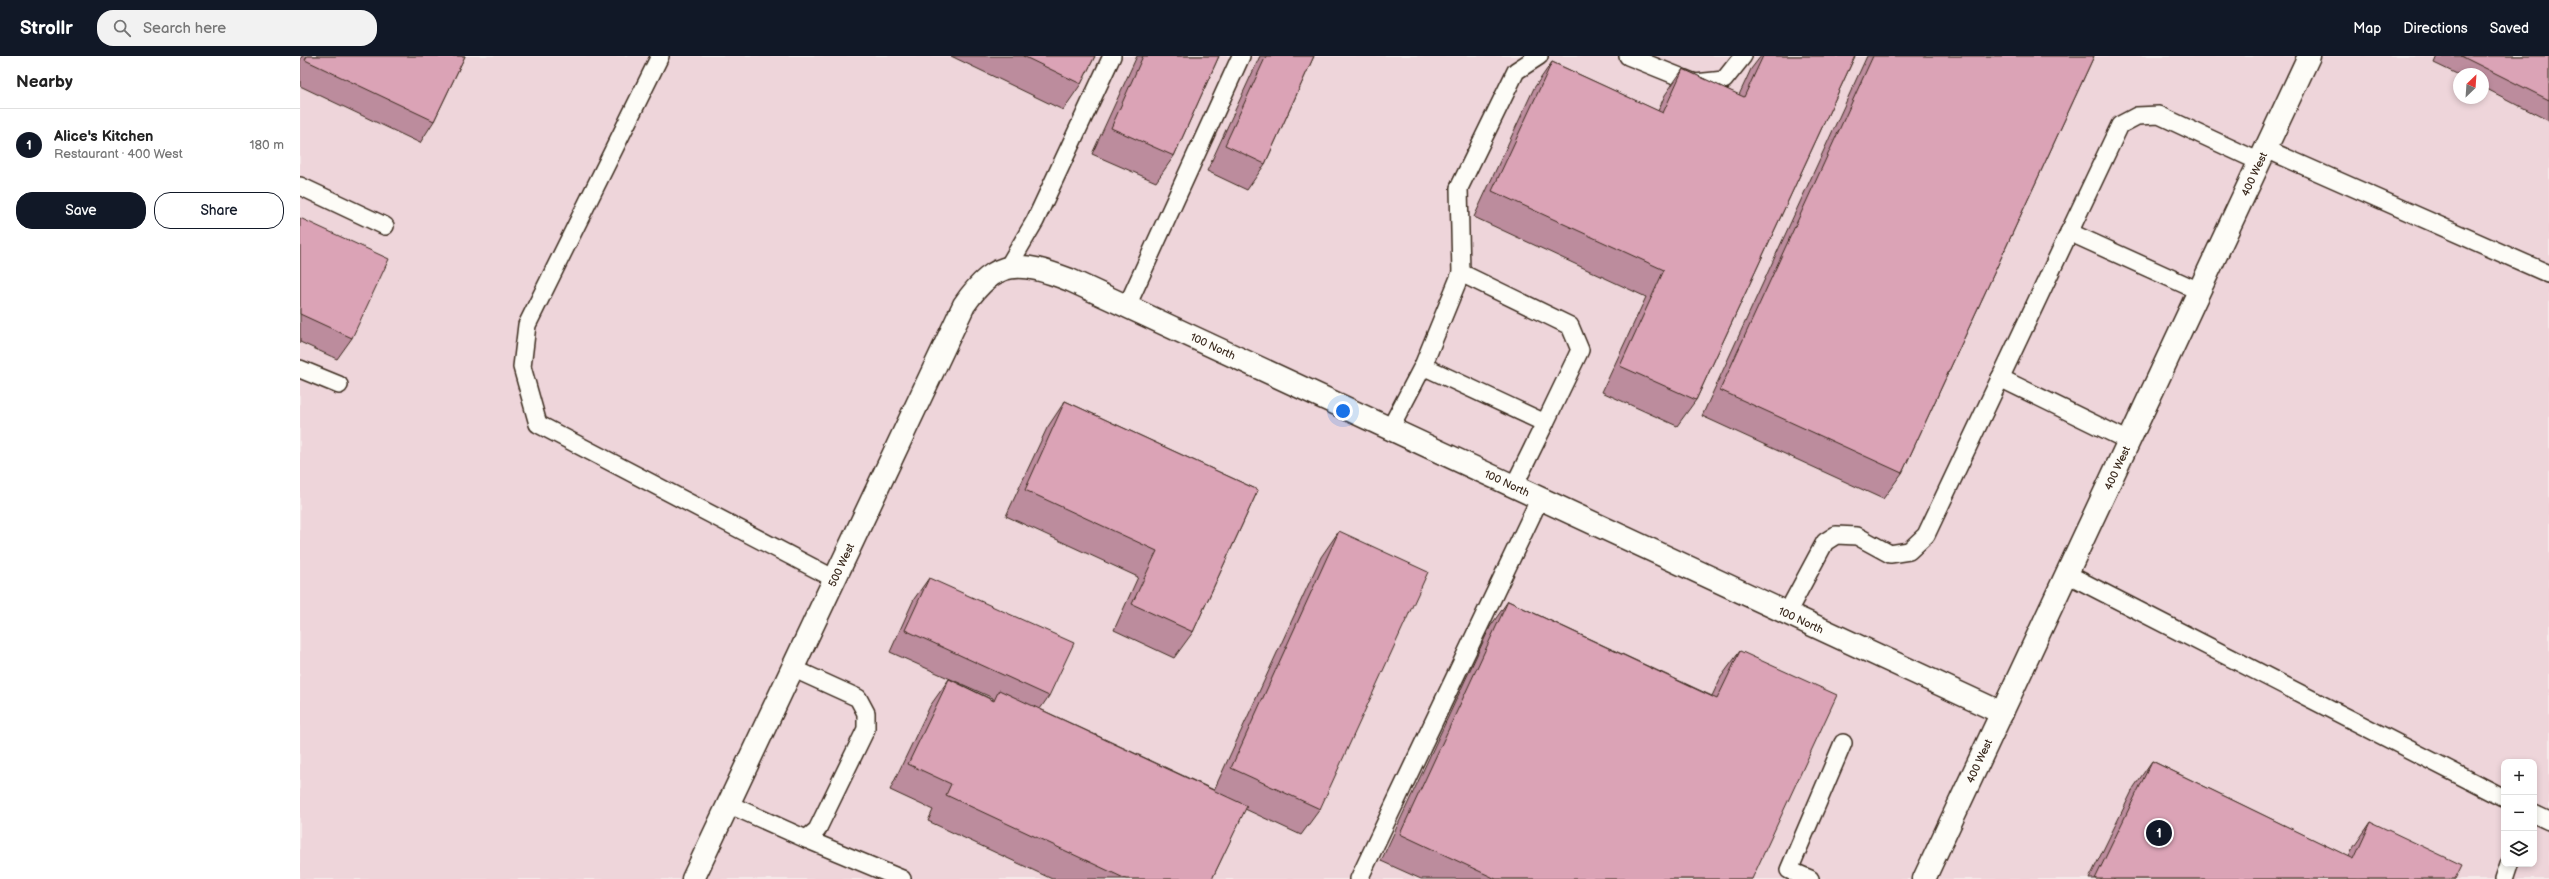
<!DOCTYPE html>
<meta charset="utf-8">
<style>
body{margin:0;font-family:"Balsamiq Sans",sans-serif;background:#f2f2f2;color:#222}
.controls{position:absolute;right:12px;bottom:12px;display:grid;overflow:hidden;border-radius:8px;box-shadow:0 2px 6px #0003}
.controls button{width:36px;height:36px;display:grid;place-items:center;padding:0;border:0;border-bottom:1px solid #e0e0e0;background:#fff;color:#222;font:20px sans-serif}
.compass{position:absolute;left:2153px;top:12px;width:36px;height:36px;border-radius:50%;background:#fff;box-shadow:0 2px 6px #0003;rotate:25deg}
.you{position:absolute;left:1043px;top:355px;width:14px;height:14px;margin:-10px;border:3px solid #fff;border-radius:50%;background:#1a73e8;box-shadow:0 0 0 6px #1a73e833}
.badge{display:grid;place-items:center;width:26px;height:26px;border-radius:50%;background:#111827;color:#fff;font-size:13px;font-weight:700}
.pin{position:absolute;translate:-50% -50%;border:2px solid #fff;box-shadow:0 1px 4px #0006}
.list{margin:0;padding:0;list-style:none}
h2{display:flex;justify-content:space-between;align-items:center;height:52px;margin:0;padding:0 16px;font-size:17px}
h2 small{font-size:13px;font-weight:400;color:#767676}
.list li{display:grid;grid-template-columns:26px 1fr auto;gap:12px;align-items:center;box-sizing:border-box;height:72px;padding:0 16px;border-top:1px solid #e0e0e0}
.list b{display:block;font-size:15px;white-space:nowrap}
.list p{margin:0;font-size:13px;white-space:nowrap;color:#767676}
.list em{font-size:13px;font-style:normal;color:#767676}
.actions{display:flex;gap:8px;padding:12px 16px}
.actions a{flex:1;padding:9px 0;border:1px solid #111827;border-radius:16px;text-align:center;font-size:14px;color:#111827}
.actions .main{background:#111827;color:#fff}
.icon{flex:none;width:22px;height:22px;fill:none;stroke:currentColor;stroke-width:2;stroke-linecap:round;stroke-linejoin:round}
.map{position:relative;flex:none;width:2249px;height:823px;overflow:hidden}
header{display:flex;align-items:center;gap:24px;box-sizing:border-box;height:56px;padding:0 20px;background:#111827;color:#fff}
header strong{font-size:19px}
nav{display:flex;gap:22px;margin-inline-start:auto;font-size:14px}
.search{width:280px;height:36px;background:#f2f2f2;display:flex;align-items:center;gap:10px;box-sizing:border-box;padding:0 14px;border-radius:16px;color:#767676;font-size:15px}
main{display:flex}
aside{flex:1;background:#fff}
.map>svg:first-child{display:block}
.built{fill:#eed5da;fill-rule:evenodd}
.lines{fill:none;stroke-linecap:round;stroke-linejoin:round}
.lane-casing{stroke:#3b2a1e;stroke-width:20}
.street-casing{stroke:#3b2a1e;stroke-width:25}
.secondary-casing{stroke:#3b2a1e;stroke-width:25}
.lane{stroke:#fdfcf7;stroke-width:17}
.street{stroke:#fdfcf7;stroke-width:22}
.secondary{stroke:#fdfcf7;stroke-width:22}
.wall{fill:#bc8c9d;stroke:#3b2a1e}
.building{fill:#dba3b6;stroke:#3b2a1e}
.labels{text-anchor:middle;stroke-width:3;stroke-linejoin:round;paint-order:stroke}
.street-label{font-size:11px;fill:#3b2a1e;stroke:#fdfcf7}
</style>
<header>
<strong>Strollr</strong>
<div class="search"><svg class="icon" aria-label="search" viewBox="0 0 24 24"><circle cx="10" cy="10" r="6"/><path d="M15 15l6 6"/></svg>Search here</div>
<nav><a>Map</a><a>Directions</a><a>Saved</a></nav>
</header>
<main>
<aside>
<h2>Nearby<small></small></h2>
<ul class="list">
<li><span class="badge">1</span><div><b>Alice's Kitchen</b><p>Restaurant · 400 West</p></div><em>180 m</em></li>
</ul>
<div class="actions"><a class="main">Save</a><a>Share</a></div>
</aside>
<div class="map">
<svg width="2249" height="823" viewBox="0 0 2249 823">
<rect width="100%" height="100%" fill="#f6eaea"/>
<filter id="ink" filterUnits="userSpaceOnUse"><feTurbulence type="fractalNoise" baseFrequency=".025" numOctaves="2"/><feDisplacementMap in="SourceGraphic" scale="8" xChannelSelector="R" yChannelSelector="G"/><feConvolveMatrix kernelMatrix="1 2 1 2 8 2 1 2 1" color-interpolation-filters="sRGB"/></filter>
<g filter="url(#ink)">
<!-- built -->
<path class="built" d="M 0,0 L 2249,0 L 2249,823 L 0,823 ZM 2159,18 L 2183,18 L 2183,42 L 2159,42 ZM 2204,706 L 2234,706 L 2234,808 L 2204,808 Z"/>
<g class="lines">
<!-- lane casing -->
<g class="lane-casing">
<g id="lane">
<polyline points="360,0 227,269 222,311 238,368 535,523"/>
<polyline points="1328,0 1395,27 1424,24 1443,0"/>
<polyline points="1966,93 2249,218"/>
<polyline points="0,130 85,170"/>
<polyline points="1769,176 1899,235"/>
<polyline points="708,211 735,165 812,0"/>
<polyline points="1161,217 1270,270 1280,294 1245,367"/>
<polyline points="827,250 941,0"/>
<polyline points="1123,310 1161,217 1159,132 1216,15 1239,0"/>
<polyline points="0,313 39,329"/>
<polyline points="1700,322 1829,385"/>
<polyline points="1090,373 1123,310 1245,367 1214,430"/>
<polyline points="1767,518 2204,742"/>
<polyline points="1487,557 1525,486 1536,479 1557,480 1590,498 1609,495 1626,479 1820,69 1837,60 1859,59 1960,106"/>
<polyline points="428,748 506,783 517,774 566,673 566,657 558,642 492,612"/>
<polyline points="2234,758 2249,765"/>
<polyline points="506,783 602,823"/>
<polyline points="1059,823 1240,442"/>
<polyline points="1510,823 1489,814 1543,687"/>
<polyline points="2204,823 2209,808"/>
</g>
</g>
<!-- street casing -->
<g class="street-casing">
<path id="street" d="M 393,823 L 664,249 C 697,201 720,205 770,224 L 1702,657"/>
</g>
<!-- secondary casing -->
<g class="secondary-casing">
<polyline id="secondary" points="1624,823 2009,0"/>
</g>
<!-- lane -->
<use href="#lane" class="lane"/>
<!-- street -->
<use href="#street" class="street"/>
<!-- secondary -->
<use href="#secondary" class="secondary"/>
</g>
<!-- wall -->
<g class="wall">
<polygon points="2,0 165,0 134,65 120,87 0,30 0,5"/>
<polygon points="651,0 795,0 781,28 763,54"/>
<polygon points="837,0 919,0 874,100 856,126 792,98"/>
<polygon points="960,0 1014,0 965,108 947,134 907,115"/>
<polygon points="1461,0 1555,0 1396,344 1377,370 1302,336 1346,241 1174,161 1234,32 1252,6 1358,55 1365,39 1383,13 1439,39 1451,13"/>
<polygon points="1567,0 1794,0 1602,417 1583,443 1402,360"/>
<polygon points="2137,0 2249,0 2249,65 2183,31 2183,18 2159,18 2159,19 2134,7"/>
<polygon points="0,162 52,282 37,303 0,286"/>
<polygon points="765,345 958,434 893,576 874,602 814,574 838,521 706,460 747,372"/>
<polygon points="1039,475 1020,753 1001,779 945,753 912,823 752,823 628,765 633,754 590,734 630,650 649,623 693,644 693,642 590,596 614,543 629,522 749,640 740,653 914,734 1021,501"/>
<polygon points="1208,545 1412,640 1421,621 1440,595 1452,823 1121,823 1081,805 1190,571"/>
<polygon points="1852,705 2049,801 2053,792 2071,766 2155,823 1789,823 1834,731"/>
</g>
<!-- building -->
<g class="building">
<polygon points="7,0 165,0 134,65 5,4"/>
<polygon points="723,0 795,0 781,28"/>
<polygon points="843,0 919,0 874,100 811,72"/>
<polygon points="966,0 1014,0 965,108 925,89"/>
<polygon points="1463,0 1555,0 1396,344 1320,310 1364,214 1192,135 1252,6 1363,57 1383,13 1444,41"/>
<polygon points="1573,0 1794,0 1602,417 1420,334"/>
<polygon points="2161,0 2249,0 2249,44"/>
<polygon points="0,162 89,203 52,282 0,258"/>
<polygon points="765,345 958,434 893,576 832,548 857,495 725,434"/>
<polygon points="1039,475 1128,516 1020,753 931,712"/>
<polygon points="629,522 774,587 749,640 605,574"/>
<polygon points="1208,545 1417,643 1440,595 1537,639 1452,823 1196,823 1100,778"/>
<polygon points="649,623 694,645 699,634 947,750 912,823 826,823 646,739 651,728 608,708"/>
<polygon points="1852,705 2054,803 2071,766 2162,809 2155,823 1795,823"/>
</g>
</g>
<g class="labels">
<!-- street labels -->
<g class="street-label">
<text transform="translate(1954 118) rotate(-65)" y="4">400 West</text>
<text transform="translate(913 290) rotate(25)" y="4">100 North</text>
<text transform="translate(1817 412) rotate(-65)" y="4">400 West</text>
<text transform="translate(1207 427) rotate(25)" y="4">100 North</text>
<text transform="translate(541 509) rotate(-65)" y="4">500 West</text>
<text transform="translate(1501 564) rotate(25)" y="4">100 North</text>
<text transform="translate(1679 705) rotate(-65)" y="4">400 West</text>
</g>
</g>
</svg>
<div class="controls">
<button>+</button>
<button>−</button>
<button><svg class="icon" aria-label="layers" viewBox="0 0 24 24"><path d="M12 4l9 5-9 5-9-5zM3 14l9 5 9-5"/></svg></button>
</div>
<svg class="compass" viewBox="-18 -18 36 36"><path d="M0-13l5 13h-10z" fill="#e53935"/><path d="M0 13l5-13h-10z" fill="#767676"/></svg>
<div class="you"></div>
<div class="pin badge" style="left:1859px;top:777px">1</div>
</div>
</main>
